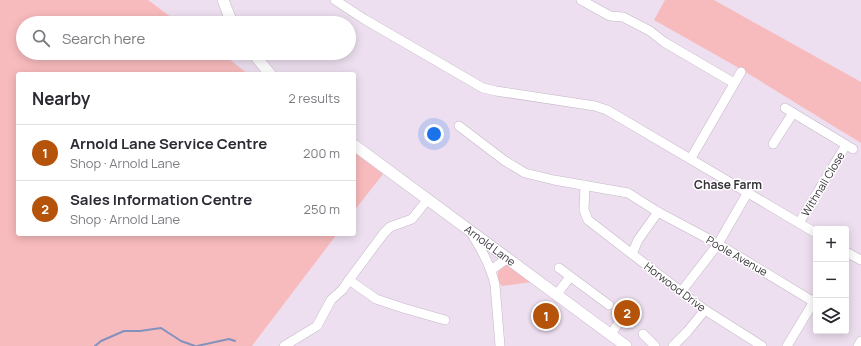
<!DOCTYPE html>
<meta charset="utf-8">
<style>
body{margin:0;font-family:Manrope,sans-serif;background:#f2f2f3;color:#2b2b33}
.controls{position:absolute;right:12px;bottom:12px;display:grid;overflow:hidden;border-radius:4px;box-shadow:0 2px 10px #0003}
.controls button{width:36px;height:36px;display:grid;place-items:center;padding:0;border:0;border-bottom:1px solid #e1e1e2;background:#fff;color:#2b2b33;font:20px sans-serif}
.you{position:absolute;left:434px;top:134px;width:14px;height:14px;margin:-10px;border:3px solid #fff;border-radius:50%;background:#1a73e8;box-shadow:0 0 0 6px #1a73e833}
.badge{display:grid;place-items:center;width:26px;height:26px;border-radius:50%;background:#b45309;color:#fff;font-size:13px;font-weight:700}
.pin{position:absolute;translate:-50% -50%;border:2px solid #fff;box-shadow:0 1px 4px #0006}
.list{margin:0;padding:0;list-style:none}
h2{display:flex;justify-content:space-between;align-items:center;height:52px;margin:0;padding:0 16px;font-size:17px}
h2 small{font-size:13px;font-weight:400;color:#7c7c81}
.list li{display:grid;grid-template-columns:26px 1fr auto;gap:12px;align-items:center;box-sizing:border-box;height:56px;padding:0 16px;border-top:1px solid #e1e1e2}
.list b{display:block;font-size:15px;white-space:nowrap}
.list p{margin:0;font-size:13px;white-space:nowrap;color:#7c7c81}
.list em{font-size:13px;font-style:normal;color:#7c7c81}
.icon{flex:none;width:22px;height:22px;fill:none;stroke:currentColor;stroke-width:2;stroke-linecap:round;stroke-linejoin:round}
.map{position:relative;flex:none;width:861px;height:346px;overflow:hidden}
.search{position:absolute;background:#fff;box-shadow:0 2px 10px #0003;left:16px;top:16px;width:340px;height:44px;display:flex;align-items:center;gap:10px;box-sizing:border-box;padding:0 14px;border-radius:22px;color:#7c7c81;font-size:15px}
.panel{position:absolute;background:#fff;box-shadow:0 2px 10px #0003;left:16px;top:72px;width:340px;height:164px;border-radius:4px}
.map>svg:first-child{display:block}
.green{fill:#f8bbbd}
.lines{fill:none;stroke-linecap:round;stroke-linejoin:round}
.stream{stroke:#8392bd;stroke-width:2}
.minor-casing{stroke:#c4b7c7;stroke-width:10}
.tertiary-casing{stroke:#c4b7c7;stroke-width:12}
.minor{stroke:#fff;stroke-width:9}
.tertiary{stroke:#fff;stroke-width:11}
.labels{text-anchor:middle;stroke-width:3;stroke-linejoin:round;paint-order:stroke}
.street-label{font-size:11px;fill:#383339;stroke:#fff}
.neighbourhood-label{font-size:12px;font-weight:bold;fill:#383339;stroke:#fff}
</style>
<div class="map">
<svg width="861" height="346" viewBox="0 0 861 346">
<rect width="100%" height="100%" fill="#eddfef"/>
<!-- green -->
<g class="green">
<polygon points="0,0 148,0 179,23 23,23 23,53 221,53 248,74 18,74 18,234 337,234 252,346 0,346"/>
<polygon points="665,0 714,0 861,82 861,143 739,68 654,20"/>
<polygon points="354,152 383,174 354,211"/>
<path d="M 505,265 L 511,266 L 532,282 L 502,286 L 500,284 C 496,275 497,271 505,265 Z"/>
</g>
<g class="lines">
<!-- stream -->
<g class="stream">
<polyline points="95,346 101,341 124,331 140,331 161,328 181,341 195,346"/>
<polyline points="197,346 229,339 235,341"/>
</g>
<!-- minor casing -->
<g class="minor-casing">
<g id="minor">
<polyline points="335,0 364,19 483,88 496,91 595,106 607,110 816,233"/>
<polyline points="581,0 610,16 623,17 650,31 664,42 734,83"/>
<polyline points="785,108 853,149"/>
<polyline points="459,126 505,161 525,173 554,180 628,193 658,212 718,244 814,302"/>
<polyline points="773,144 793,113"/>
<polyline points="691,158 741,72"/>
<polyline points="585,185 584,210 588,220 632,254"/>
<polyline points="428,199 412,219 390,227 384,233 349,280 376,299 403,308 445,320"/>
<polyline points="658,212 638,240 632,254 705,310 762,346"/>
<polyline points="799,223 846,145"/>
<path d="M 472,234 C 482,250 491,266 495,285 L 500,346"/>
<polyline points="846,252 861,260"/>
<polyline points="559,268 609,305"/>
<polyline points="491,270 508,258"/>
<polyline points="681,292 718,244 748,192"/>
<polyline points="557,294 570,277"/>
<polyline points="616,312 631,324"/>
<polyline points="611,334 622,318"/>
<polyline points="643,334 655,346"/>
<polyline points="284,346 317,326 331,300 343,289 349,280"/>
<polyline points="673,346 687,332 705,310"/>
<polyline points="787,346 816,298"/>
<polyline points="858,346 861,341"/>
</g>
</g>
<!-- tertiary casing -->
<g class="tertiary-casing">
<g id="tertiary">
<polyline points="223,0 232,23"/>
<polyline points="253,53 270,74"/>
<path id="s1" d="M 354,145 L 626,346"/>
</g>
</g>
<!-- minor -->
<use href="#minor" class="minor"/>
<!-- tertiary -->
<use href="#tertiary" class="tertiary"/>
</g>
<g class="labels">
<!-- street labels -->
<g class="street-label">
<text transform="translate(823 184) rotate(-59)" y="4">Withnall Close</text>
<text dy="4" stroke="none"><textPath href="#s1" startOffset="169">Arnold Lane</textPath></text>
<text transform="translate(737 256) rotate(30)" y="4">Poole Avenue</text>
<text transform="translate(675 287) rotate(37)" y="4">Horwood Drive</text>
</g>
<!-- neighbourhood labels -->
<g class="neighbourhood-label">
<text x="728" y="189">Chase Farm</text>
</g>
</g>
</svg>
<div class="controls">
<button>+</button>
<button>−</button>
<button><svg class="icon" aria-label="layers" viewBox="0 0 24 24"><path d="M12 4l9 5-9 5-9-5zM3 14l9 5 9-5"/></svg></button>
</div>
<div class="you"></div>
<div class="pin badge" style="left:546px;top:316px">1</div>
<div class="pin badge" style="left:627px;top:313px">2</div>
<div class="search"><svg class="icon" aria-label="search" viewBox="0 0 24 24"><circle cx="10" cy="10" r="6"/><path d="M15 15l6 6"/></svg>Search here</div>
<section class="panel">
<h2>Nearby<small>2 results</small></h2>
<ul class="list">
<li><span class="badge">1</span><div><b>Arnold Lane Service Centre</b><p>Shop · Arnold Lane</p></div><em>200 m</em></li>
<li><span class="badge">2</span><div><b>Sales Information Centre</b><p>Shop · Arnold Lane</p></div><em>250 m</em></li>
</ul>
</section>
</div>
